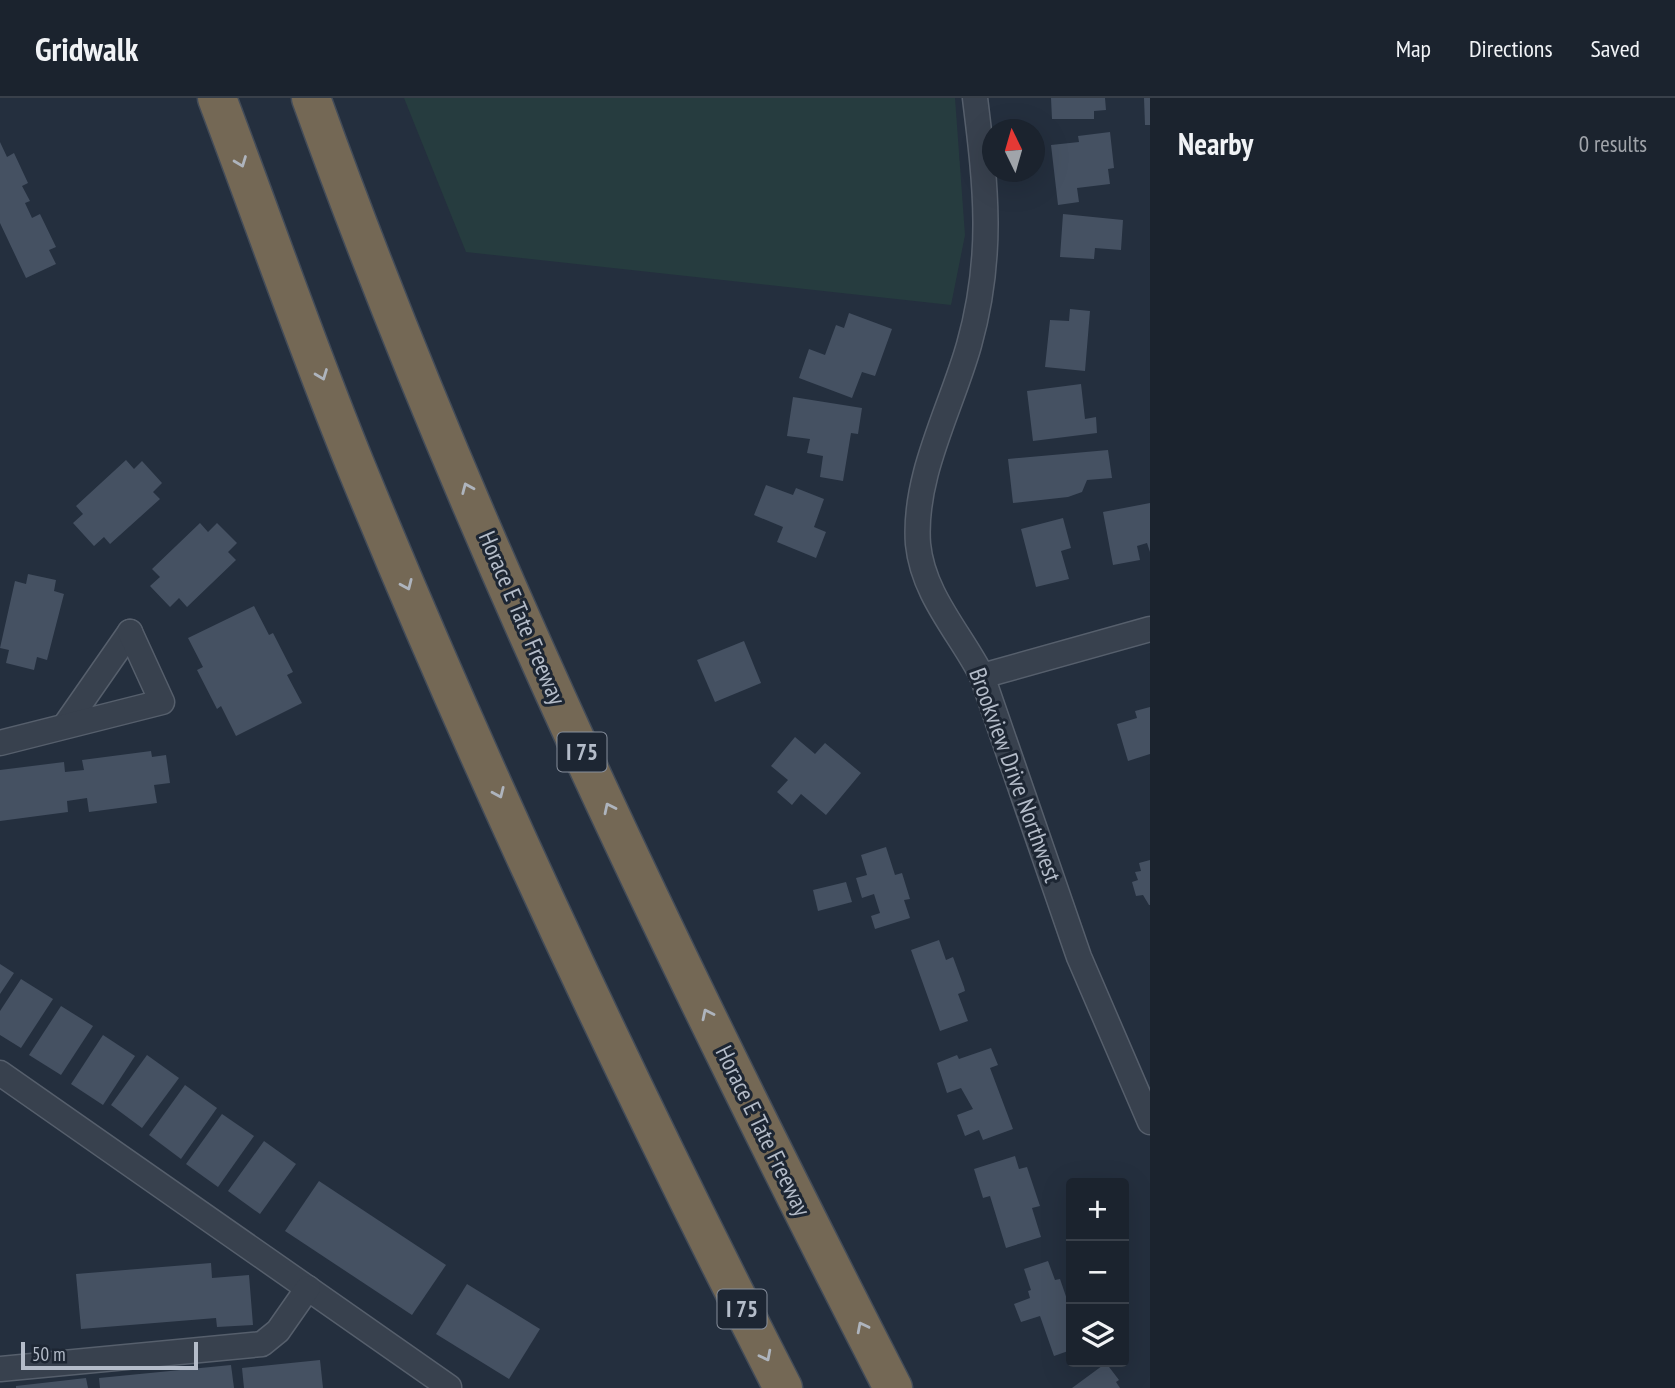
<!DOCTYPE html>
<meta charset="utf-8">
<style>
body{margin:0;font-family:"PT Sans Narrow",sans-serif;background:#282f3a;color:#f1f3f6}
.controls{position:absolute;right:21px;bottom:21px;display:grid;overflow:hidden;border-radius:7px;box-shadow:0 7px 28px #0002}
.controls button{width:63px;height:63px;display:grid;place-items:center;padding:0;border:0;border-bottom:2px solid #39404a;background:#1b232e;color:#f1f3f6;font:35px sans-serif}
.compass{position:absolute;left:982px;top:21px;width:63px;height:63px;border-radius:50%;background:#1b232e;box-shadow:0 7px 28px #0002;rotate:355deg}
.scale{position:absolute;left:21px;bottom:18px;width:177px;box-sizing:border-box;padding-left:7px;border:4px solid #b4bcc9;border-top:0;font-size:19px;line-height:24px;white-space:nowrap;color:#b4bcc9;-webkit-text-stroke:5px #1d2633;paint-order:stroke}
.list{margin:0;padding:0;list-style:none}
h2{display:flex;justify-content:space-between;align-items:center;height:91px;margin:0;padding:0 28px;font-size:30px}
h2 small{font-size:23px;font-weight:400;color:#a0a4aa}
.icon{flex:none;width:38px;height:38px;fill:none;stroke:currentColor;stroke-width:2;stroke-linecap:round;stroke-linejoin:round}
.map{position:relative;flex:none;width:1150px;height:1290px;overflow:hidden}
header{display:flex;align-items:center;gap:42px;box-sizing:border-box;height:98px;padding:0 35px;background:#1b232e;border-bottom:2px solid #39404a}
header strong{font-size:33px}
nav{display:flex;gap:38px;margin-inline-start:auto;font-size:24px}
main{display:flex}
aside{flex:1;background:#1b232e}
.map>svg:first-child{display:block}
.green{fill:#263c3f}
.building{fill:#455162}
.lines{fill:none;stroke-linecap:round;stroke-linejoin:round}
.street-casing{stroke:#565f6c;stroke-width:27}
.highway-casing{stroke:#434c59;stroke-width:41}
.street{stroke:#38414e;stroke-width:24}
.highway{stroke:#746855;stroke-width:38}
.oneway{stroke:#aeb4bd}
.labels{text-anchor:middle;stroke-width:6;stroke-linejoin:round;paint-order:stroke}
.shield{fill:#1d2633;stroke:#878f9c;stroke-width:2}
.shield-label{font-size:23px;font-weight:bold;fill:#b4bcc9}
.street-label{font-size:24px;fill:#b4bcc9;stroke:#1d2633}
</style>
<header>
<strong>Gridwalk</strong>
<nav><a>Map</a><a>Directions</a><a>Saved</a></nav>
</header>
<main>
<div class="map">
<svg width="1150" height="1290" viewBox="0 0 1150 1290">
<rect width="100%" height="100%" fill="#242f3e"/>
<!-- green -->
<polygon class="green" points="404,0 955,0 965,137 951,207 466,154"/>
<!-- building -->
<g class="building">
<polygon points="1051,0 1105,0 1106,12 1094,13 1094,21 1052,21"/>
<polygon points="1144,0 1150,0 1150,27 1145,27"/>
<polygon points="1110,34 1114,70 1108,71 1110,86 1077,90 1079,104 1058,107 1051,47 1079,44 1078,38"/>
<polygon points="0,44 7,59 14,55 28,85 22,88 30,103 25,105 32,120 40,116 56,149 49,152 56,166 26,180 0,125"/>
<polygon points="1063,116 1123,122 1121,152 1095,150 1094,161 1060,159"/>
<polygon points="1070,211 1090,213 1085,273 1045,269 1050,222 1069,223"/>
<polygon points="849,215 892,231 875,278 862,274 852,300 799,280 809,251 825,257 836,227 844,230"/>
<polygon points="1081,286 1085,321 1096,319 1097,335 1033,343 1027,293"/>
<polygon points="793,299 862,310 858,336 851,335 843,383 820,379 823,358 807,355 810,341 787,338"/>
<polygon points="1108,352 1112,380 1087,382 1082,394 1068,399 1013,405 1008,361"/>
<polygon points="126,362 134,371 142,363 162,385 153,394 160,401 110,446 104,439 94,448 73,425 83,416 76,408"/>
<polygon points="766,387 793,397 796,390 824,401 814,429 826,434 816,460 777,444 783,429 754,417"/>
<polygon points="1150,405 1150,454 1147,445 1137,448 1140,462 1113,467 1103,414"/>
<polygon points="1063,420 1071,450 1061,453 1069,481 1036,489 1021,431"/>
<polygon points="200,425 208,434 217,425 237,445 228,454 236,462 187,509 179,500 170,509 150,488 160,479 152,471"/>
<polygon points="28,476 56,482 54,493 64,496 47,562 37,559 34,572 6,565 9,552 0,550 15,483 26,486"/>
<polygon points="254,508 269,537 273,535 293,574 287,577 302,605 236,638 221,608 217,611 197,572 203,569 188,540"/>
<polygon points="744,543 761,585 715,604 697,562"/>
<polygon points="1150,609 1150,656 1128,663 1117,626 1137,620 1135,613"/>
<polygon points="795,639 815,656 825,645 861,675 826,717 801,696 792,707 777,694 788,682 771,668"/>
<polygon points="151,653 152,659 166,657 170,685 154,687 157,705 89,714 87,700 67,703 68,714 0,723 0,672 64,664 65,674 84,672 82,662"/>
<polygon points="886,749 895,777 902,775 910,801 904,802 910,820 875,831 871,818 880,815 874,796 862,800 856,780 867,777 861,757"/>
<polygon points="1150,762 1150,807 1149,807 1143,797 1136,798 1132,784 1138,782 1135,774 1141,773 1139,765"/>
<polygon points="846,784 852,804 818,813 813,792"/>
<polygon points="939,842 946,862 953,859 964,889 965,893 958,896 968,923 940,933 911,852"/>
<polygon points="0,866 14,875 0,896"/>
<polygon points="21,881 53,901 21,950 0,937 0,913"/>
<polygon points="61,908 93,928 61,977 29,957"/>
<polygon points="103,937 135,958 103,1007 71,986"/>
<polygon points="991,950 998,967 990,970 1013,1031 983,1042 979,1032 965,1038 957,1017 973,1011 961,990 947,995 937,965 957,957 959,961"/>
<polygon points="147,957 179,980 142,1030 111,1007"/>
<polygon points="185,987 217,1010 181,1061 149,1037"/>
<polygon points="222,1016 254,1038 218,1089 186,1066"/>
<polygon points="264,1043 296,1066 260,1116 228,1093"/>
<polygon points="1015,1058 1019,1071 1027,1069 1040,1108 1032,1110 1041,1139 1006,1150 990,1098 983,1100 974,1071"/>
<polygon points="319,1083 446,1167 412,1217 285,1133"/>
<polygon points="1048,1163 1055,1182 1060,1181 1071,1213 1071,1252 1054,1258 1040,1218 1021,1224 1014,1206 1030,1200 1028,1193 1031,1192 1024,1171"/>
<polygon points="211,1165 212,1180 249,1177 253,1227 217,1229 216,1220 81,1231 76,1176"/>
<polygon points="467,1186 540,1231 509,1281 436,1236"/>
<polygon points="320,1262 323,1290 244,1290 242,1270"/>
<polygon points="1106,1265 1119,1282 1116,1284 1120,1290 1072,1290"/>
<polygon points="231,1267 234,1290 100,1290 99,1280"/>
<polygon points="86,1280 88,1290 16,1290 16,1288"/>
</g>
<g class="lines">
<!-- street casing -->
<g class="street-casing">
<g id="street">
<path d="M 975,0 C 986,89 994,158 969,247 C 951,311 913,378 918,446 C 923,497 960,535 982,578 L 1079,859 L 1150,1024"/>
<polyline points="982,578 1150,531"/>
<polyline points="66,626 130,534"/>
<polyline points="0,645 162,604 130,534"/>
<polyline points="0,975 449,1289"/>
<polyline points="0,1271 262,1246 278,1233 308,1190"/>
</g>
</g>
<!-- highway casing -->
<g class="highway-casing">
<g id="highway">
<path d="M 217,0 C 264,124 307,249 357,371 C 485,683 629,989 783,1290"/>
<path d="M 311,0 C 471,444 678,871 893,1290"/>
</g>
</g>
<!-- street -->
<use href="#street" class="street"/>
<!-- highway -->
<use href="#highway" class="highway"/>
</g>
<!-- one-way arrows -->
<defs><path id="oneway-chevron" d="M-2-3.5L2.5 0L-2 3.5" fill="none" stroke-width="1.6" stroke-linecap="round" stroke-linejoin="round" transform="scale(1.75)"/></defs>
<g class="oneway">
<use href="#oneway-chevron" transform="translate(241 64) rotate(69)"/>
<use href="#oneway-chevron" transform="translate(322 277) rotate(69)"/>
<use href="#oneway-chevron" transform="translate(467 390) rotate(-113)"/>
<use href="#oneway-chevron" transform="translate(407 487) rotate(66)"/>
<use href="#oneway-chevron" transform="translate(499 695) rotate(66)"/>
<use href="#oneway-chevron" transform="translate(609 710) rotate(-116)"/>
<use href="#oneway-chevron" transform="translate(707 916) rotate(-116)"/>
<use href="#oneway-chevron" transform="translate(862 1229) rotate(-117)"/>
<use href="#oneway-chevron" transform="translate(766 1258) rotate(63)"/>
</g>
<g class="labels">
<!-- shield labels -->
<g class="shield">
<rect x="557.5" y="634.5" width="49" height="39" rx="5"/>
<rect x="717.5" y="1191.5" width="49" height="39" rx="5"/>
</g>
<g class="shield-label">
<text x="582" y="662">I 75</text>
<text x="742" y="1219">I 75</text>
</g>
<!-- street labels -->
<g class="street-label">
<text transform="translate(522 520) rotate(67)" y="8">Horace E Tate Freeway</text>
<text transform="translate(1015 677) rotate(70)" y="8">Brookview Drive Northwest</text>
<text transform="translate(763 1033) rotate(64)" y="8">Horace E Tate Freeway</text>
</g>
</g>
</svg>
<div class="controls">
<button>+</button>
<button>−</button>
<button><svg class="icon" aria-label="layers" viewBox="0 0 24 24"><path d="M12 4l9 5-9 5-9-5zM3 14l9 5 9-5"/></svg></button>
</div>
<svg class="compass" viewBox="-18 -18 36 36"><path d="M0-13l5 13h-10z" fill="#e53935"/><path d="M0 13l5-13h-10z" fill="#a0a4aa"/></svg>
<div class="scale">50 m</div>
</div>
<aside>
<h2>Nearby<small>0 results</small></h2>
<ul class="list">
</ul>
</aside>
</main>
